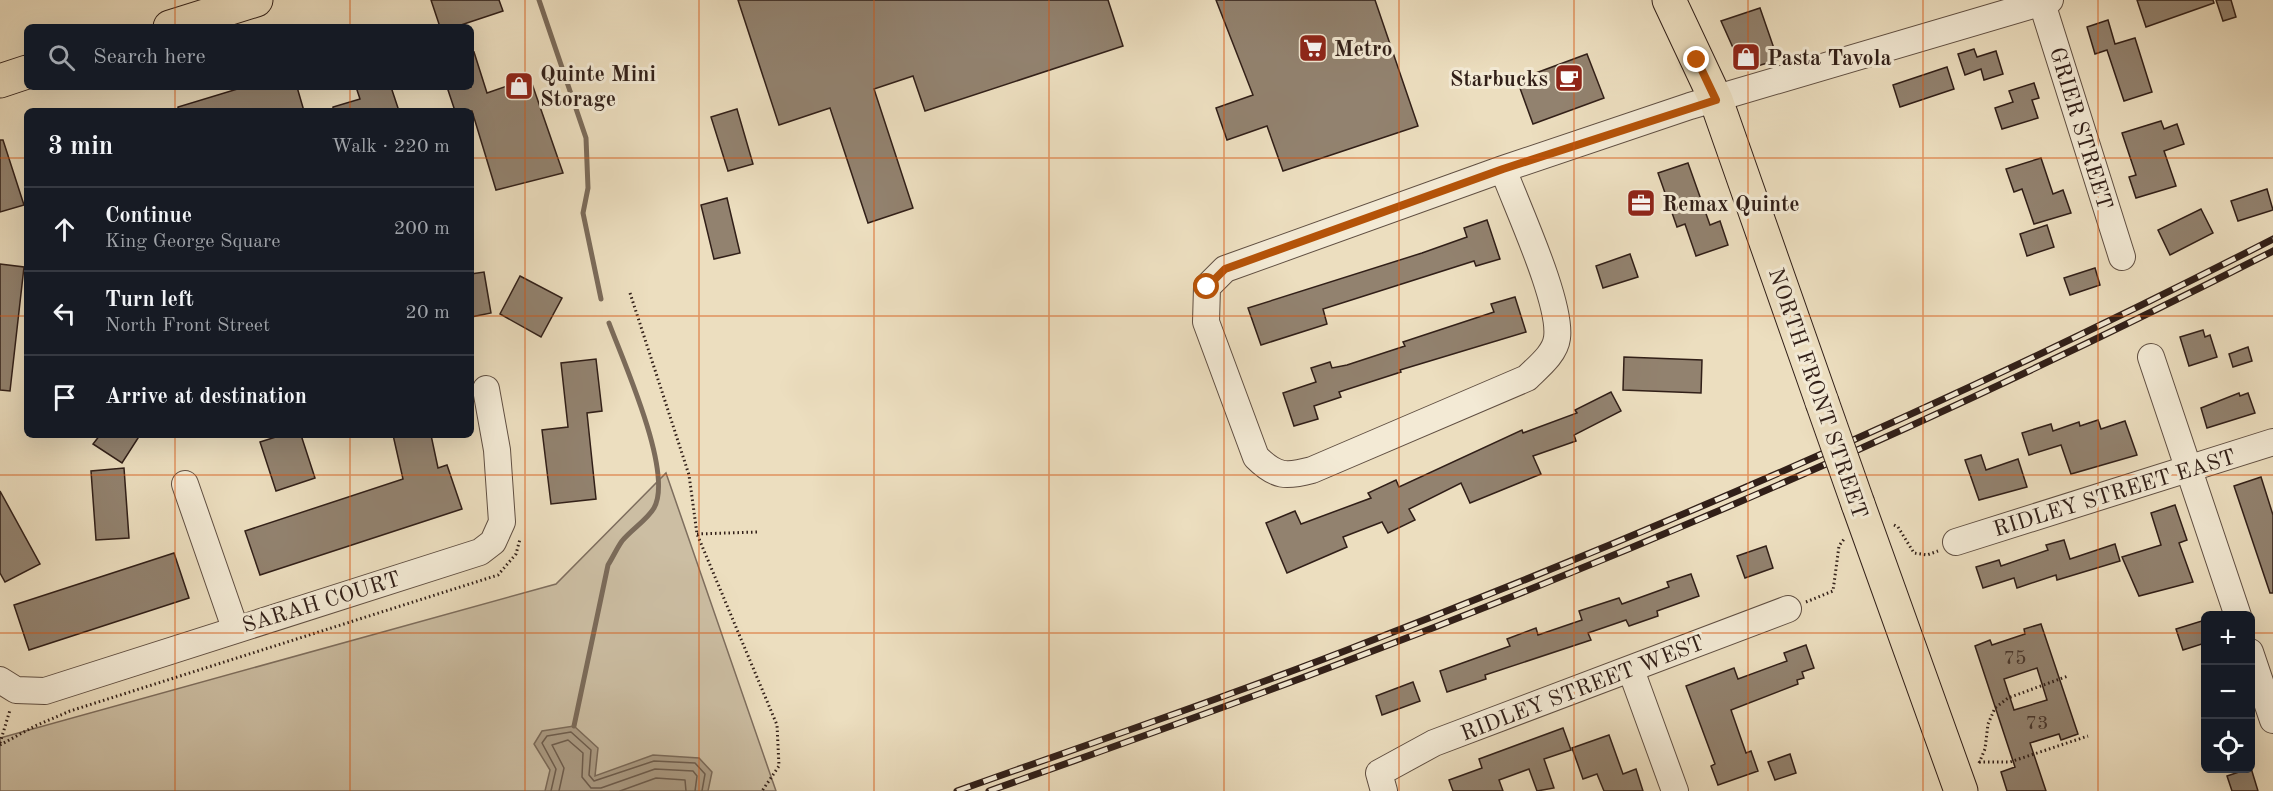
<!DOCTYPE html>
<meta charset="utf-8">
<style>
body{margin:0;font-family:"Old Standard TT",serif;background:#242831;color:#f1f3f6}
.controls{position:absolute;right:18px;bottom:18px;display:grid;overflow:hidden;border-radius:9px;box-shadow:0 6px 24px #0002}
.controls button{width:54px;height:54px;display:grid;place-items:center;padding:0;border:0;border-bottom:2px solid #363941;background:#171b24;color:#f1f3f6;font:30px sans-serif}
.stop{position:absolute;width:18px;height:18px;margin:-14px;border:4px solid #b45309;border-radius:50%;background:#fff}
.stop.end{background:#b45309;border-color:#fff;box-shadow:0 2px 6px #0008}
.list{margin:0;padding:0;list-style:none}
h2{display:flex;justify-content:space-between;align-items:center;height:78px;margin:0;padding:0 24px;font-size:26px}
h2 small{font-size:20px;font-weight:400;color:#9ea1a6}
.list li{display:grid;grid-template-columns:39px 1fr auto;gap:18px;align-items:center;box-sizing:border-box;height:84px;padding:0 24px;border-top:2px solid #363941}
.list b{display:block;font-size:22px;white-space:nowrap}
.list p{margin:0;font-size:20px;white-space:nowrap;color:#9ea1a6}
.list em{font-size:20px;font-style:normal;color:#9ea1a6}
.icon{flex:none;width:33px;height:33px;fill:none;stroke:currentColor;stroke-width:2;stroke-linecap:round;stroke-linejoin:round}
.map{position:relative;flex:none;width:2273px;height:791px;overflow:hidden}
.search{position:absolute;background:#171b24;box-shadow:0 6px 24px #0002;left:24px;top:24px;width:450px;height:66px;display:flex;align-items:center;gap:15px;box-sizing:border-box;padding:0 21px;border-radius:9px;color:#9ea1a6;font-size:22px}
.panel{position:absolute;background:#171b24;box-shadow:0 6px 24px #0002;left:24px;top:108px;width:450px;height:330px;border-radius:9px}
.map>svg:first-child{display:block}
.green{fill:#ccbea3;stroke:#7e6e5e;stroke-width:1.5}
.water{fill:#ac9d86;stroke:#7b6b5a;stroke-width:1.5}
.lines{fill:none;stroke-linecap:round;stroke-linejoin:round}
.shore{stroke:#6e5e4f;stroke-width:1.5}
.stream{stroke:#7b6b5a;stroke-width:5}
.building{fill:#92826f;stroke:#311f18;stroke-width:1.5;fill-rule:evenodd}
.minor-casing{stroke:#604f42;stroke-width:28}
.major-casing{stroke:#311f18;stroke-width:35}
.path{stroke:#311f18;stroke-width:3;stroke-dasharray:1.5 3;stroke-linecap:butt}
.minor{stroke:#f3ead5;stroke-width:26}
.major{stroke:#ecdebf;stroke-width:33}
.rail-casing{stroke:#311f18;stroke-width:7}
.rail{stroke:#f3ead5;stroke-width:4.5;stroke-dasharray:14;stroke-linecap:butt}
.major-bridge-casing{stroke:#311f18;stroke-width:35;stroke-linecap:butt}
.major-bridge{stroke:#ecdebf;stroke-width:33}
.route{stroke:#b45309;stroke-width:8}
.grid{fill:none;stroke:#d6530d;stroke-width:1.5;stroke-opacity:0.55}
.labels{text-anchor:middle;stroke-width:6;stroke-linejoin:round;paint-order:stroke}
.number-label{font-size:20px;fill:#49382e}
.poi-label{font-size:22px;font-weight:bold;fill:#311f18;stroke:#f3ead5;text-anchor:start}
.street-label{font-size:22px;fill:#311f18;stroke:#f3ead5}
</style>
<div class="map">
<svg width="2273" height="791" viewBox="0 0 2273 791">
<rect width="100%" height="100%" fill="#ecdebf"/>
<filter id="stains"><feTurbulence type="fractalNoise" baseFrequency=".00333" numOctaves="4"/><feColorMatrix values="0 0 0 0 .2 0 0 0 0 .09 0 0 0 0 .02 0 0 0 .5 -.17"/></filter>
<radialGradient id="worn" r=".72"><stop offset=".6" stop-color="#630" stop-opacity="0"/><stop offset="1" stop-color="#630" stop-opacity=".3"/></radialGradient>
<!-- green -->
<polygon class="green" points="666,473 776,791 0,791 0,738 556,584"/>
<!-- water -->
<polygon class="water" points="574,726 598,748 595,776 653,755 699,758 712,772 708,791 545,791 550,770 534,744 542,731"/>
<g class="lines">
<!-- shore -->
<g class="shore">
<polyline points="551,791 556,769 542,743 547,736 571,732 591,750 589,775 594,781 654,761 695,763 705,774 702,791"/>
<polyline points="559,791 564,768 552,745 568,740 583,753 582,777 591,788 601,788 655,769 693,771 697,776 695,791"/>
<polyline points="620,791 656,778 685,780 686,791"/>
</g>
<!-- stream -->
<g class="stream">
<polyline points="539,0 586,138 588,188 583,213 601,299"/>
<path d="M 574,726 L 608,565 C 613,557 617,548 622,541 C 632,529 647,520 654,508 C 674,473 623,361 609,323"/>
</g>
</g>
<!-- building -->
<g class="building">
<polygon points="431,0 499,0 503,11 455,27 440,27"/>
<polygon points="738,0 1108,0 1123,46 925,111 913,76 874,89 913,208 868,223 830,108 779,125"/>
<polygon points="1216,0 1375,0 1418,126 1283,171 1267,126 1227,140 1216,108 1253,95"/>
<polygon points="2137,0 2213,0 2214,3 2146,27"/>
<polygon points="2216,0 2231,0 2236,17 2223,21"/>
<polygon points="1760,8 1778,60 1743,70 1721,21"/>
<polygon points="2108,20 2115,44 2135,38 2152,92 2124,101 2107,50 2095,54 2087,27"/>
<polygon points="1974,49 1977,57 1996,51 2003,74 1984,80 1981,69 1965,75 1958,54"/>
<polygon points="474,52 487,93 530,78 563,173 496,190 472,111 455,111 447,87 471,87 471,53"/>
<polygon points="1587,54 1604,98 1533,124 1517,80"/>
<polygon points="1947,67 1954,89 1900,107 1893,85"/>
<polygon points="2034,83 2039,98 2032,100 2038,118 2002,129 1995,108 2013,102 2009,91"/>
<polygon points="244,87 297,87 304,111 178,111 178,107"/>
<polygon points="356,87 391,87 399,111 333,111 333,107 360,99"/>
<polygon points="737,109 753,164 728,171 711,117"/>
<polygon points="2161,121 2164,129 2177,124 2184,144 2164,151 2176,186 2136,198 2129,177 2136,175 2122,133"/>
<polygon points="0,140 3,140 24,205 0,212"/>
<polygon points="2041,158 2053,194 2063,190 2071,213 2034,224 2022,189 2014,192 2006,169"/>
<polygon points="1688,163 1710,225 1720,221 1728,245 1696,256 1685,224 1677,227 1658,173"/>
<polygon points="2267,189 2273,210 2238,221 2231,201"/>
<polygon points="727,198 740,253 714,259 701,205"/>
<polygon points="2201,209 2213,233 2170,255 2158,230"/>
<polygon points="1487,220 1500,259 1476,266 1474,261 1323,309 1327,324 1261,345 1248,308 1422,253 1467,237 1464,228"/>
<polygon points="2047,225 2054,247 2027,256 2020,234"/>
<polygon points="1630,254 1638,277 1603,288 1596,266"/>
<polygon points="0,264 24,267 10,391 0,390"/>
<polygon points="2095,268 2100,285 2070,295 2064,278"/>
<polygon points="484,272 491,313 471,317 471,274"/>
<polygon points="520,276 562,298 541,337 500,314"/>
<polygon points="1515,297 1526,332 1400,370 1401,372 1339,392 1341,397 1314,406 1318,419 1294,426 1283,393 1316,382 1311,368 1330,362 1332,368 1347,365 1405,346 1403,342 1494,312 1491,304"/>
<polygon points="2203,330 2205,337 2210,335 2217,357 2189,366 2180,337"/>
<polygon points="2248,347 2252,361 2233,367 2229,354"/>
<polygon points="1624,357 1702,360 1701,393 1623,390"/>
<polygon points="596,359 602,411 587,413 596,499 551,504 542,430 568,427 561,363"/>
<polygon points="1611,392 1621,411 1574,435 1576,441 1533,456 1541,474 1470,503 1461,483 1409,509 1415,520 1388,533 1382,522 1343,537 1347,547 1287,573 1266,523 1295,511 1301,524 1371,498 1368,493 1396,480 1399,487 1522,430 1523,433 1577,413 1575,410"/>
<polygon points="2239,393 2240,396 2248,393 2255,413 2207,428 2201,408"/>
<polygon points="2098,420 2101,429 2125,421 2137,455 2071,474 2061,445 2029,455 2022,433 2051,424 2053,431 2079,422 2080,426"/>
<polygon points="100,435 140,435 122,463 93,444"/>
<polygon points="282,435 301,435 315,478 276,491 260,442"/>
<polygon points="393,435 431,435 438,468 447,465 462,509 260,575 245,531 403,479"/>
<polygon points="1981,455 1986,470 2018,459 2027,487 1979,500 1965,460"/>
<polygon points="124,468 129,538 96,540 91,471"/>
<polygon points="2261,477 2273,515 2273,593 2270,593 2234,486"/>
<polygon points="0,491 40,564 5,582 0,573"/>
<polygon points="2175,505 2187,540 2179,543 2193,582 2139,596 2122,557 2161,545 2151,513"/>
<polygon points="2064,540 2070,559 2115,544 2120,561 2057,580 2056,575 2017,588 2014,578 1983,588 1976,567 1999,560 2001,566 2048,550 2046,545"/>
<polygon points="1766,546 1773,568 1745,578 1737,556"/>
<polygon points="174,553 189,598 29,650 14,605"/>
<polygon points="1691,574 1699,596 1657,611 1658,616 1629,626 1626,620 1588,633 1591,640 1485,675 1486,679 1447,692 1440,671 1510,646 1507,639 1536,628 1538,635 1582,620 1579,611 1619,598 1622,604 1669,587 1667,582"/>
<polygon points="2205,620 2205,643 2183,650 2176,629"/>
<path d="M 2041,624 L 2078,734 L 2061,740 L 2059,734 L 2030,743 L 2046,791 L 2007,791 L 2001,772 L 2015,767 L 1975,646 L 1990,640 L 1992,645 L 2025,634 L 2024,629 ZM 2037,668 L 2047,700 L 2014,710 L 2004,679 Z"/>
<polygon points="1806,645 1814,668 1802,672 1804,678 1797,680 1798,684 1731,710 1746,753 1751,751 1758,771 1718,785 1711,766 1715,764 1686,686 1734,668 1738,679 1787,661 1784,653"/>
<polygon points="1413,682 1420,701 1382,715 1376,696"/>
<polygon points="1563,728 1571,750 1544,759 1554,788 1537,791 1529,769 1499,780 1503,791 1453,791 1449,780 1482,768 1479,759"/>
<polygon points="1609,735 1623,774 1636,769 1643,791 1604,791 1597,774 1583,779 1572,748"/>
<polygon points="1790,754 1796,773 1775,780 1768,762"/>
<polygon points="2251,768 2258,791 2232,791 2227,776"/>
</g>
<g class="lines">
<!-- minor casing -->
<g class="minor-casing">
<g id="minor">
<polyline points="2041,0 2122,257"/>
<path d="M 1503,169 C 1517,207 1562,303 1557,338 C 1555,354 1538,367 1527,378 L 1312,470 C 1286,477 1276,477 1256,457 L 1206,322 L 1207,287 L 1225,269 L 1503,169 L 1690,106 L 2050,0"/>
<polyline points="2151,357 2238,616"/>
<polyline points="185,484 235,628"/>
<polyline points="1956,542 2273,442"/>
<polyline points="2250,652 2273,720"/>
<polyline points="1631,670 1675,791"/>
<polyline points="0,680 16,690 45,691 480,552 493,542 502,522 497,450 486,389"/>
<polyline points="1384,791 1379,773 1434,743 1788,609"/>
</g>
</g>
<!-- major casing -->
<g class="major-casing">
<g id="major">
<polyline points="1669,0 1716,100 1822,402"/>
<polyline points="170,27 256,0"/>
<polyline points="0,81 27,72"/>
<polyline points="1858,504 1961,791"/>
</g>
</g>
<!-- path -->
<g class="path">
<polyline points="630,293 689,475 697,534 777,725 779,766 762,791"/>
<polyline points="1894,525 1898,527 1914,553 1927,555 1938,551"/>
<polyline points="697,534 757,532"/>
<polyline points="1806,602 1833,591 1839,546 1844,539"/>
<polyline points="0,743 10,710"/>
<polyline points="0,745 35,726 70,711 498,575 516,554 520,539"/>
<polyline points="1979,762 2010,762 2088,736"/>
<polyline points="1979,763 1985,749 1988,724 1995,708 2008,698 2068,676"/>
</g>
<!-- minor -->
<use href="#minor" class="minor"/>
<!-- major -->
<use href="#major" class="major"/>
<!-- rail casing -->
<g class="rail-casing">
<g id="rail">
<path d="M 957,791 C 1086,745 1215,701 1342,652 C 1659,530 1971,394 2273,239"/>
<path d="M 989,791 C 1107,749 1227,707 1344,662 C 1661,542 1971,405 2273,251"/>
</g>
</g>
<!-- rail -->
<use href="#rail" class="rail"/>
<!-- major-bridge casing -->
<g class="major-bridge-casing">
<polyline id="major-bridge" points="1822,402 1858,504"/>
</g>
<!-- major-bridge -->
<use href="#major-bridge" class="major-bridge"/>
</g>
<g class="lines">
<!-- route -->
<polyline class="route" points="1207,287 1225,269 1503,169 1716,100 1697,60"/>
</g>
<!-- grid -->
<path class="grid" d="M 175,0 L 175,27M 350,0 L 350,27M 525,0 L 525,791M 699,0 L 699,791M 874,0 L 874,791M 1049,0 L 1049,791M 1224,0 L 1224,791M 1399,0 L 1399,791M 1574,0 L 1574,791M 1748,0 L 1748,791M 1923,0 L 1923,791M 2098,0 L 2098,791M 175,87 L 175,111M 350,87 L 350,111M 0,158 L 27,158M 471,158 L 2273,158M 0,316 L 27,316M 471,316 L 2273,316M 175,435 L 175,791M 350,435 L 350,791M 0,475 L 2273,475M 0,633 L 2206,633M 2250,633 L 2273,633"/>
<!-- icons -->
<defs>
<g id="supermarket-square" transform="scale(1.5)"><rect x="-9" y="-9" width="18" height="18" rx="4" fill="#8f2418" stroke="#f3ead5"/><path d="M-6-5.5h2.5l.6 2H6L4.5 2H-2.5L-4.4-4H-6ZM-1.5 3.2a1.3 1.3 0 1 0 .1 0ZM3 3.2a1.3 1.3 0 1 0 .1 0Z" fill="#fff"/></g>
<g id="shop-square" transform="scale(1.5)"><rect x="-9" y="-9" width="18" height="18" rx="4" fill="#8f2418" stroke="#f3ead5"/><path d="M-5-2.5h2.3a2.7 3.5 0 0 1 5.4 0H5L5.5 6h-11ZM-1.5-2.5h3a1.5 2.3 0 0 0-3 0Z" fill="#fff"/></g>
<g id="cafe-square" transform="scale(1.5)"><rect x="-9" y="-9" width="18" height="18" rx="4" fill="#8f2418" stroke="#f3ead5"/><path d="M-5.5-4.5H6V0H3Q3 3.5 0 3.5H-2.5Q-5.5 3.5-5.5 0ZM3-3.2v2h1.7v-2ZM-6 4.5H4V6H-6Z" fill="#fff"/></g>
<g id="office-square" transform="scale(1.5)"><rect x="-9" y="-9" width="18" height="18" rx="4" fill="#8f2418" stroke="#f3ead5"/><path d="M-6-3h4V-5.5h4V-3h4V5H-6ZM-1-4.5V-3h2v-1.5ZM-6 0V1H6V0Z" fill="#fff"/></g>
</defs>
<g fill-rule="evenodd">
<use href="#supermarket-square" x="1313" y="48"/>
<use href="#shop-square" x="1746" y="57"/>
<use href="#cafe-square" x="1569" y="78"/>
<use href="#shop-square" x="519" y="86"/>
<use href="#office-square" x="1641" y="203"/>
</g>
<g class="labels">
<!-- number labels -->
<g class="number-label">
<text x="2015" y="664">75</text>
<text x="2037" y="729">73</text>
</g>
<!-- poi labels -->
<g class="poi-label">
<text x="1334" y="56">Metro</text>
<text x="1767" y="65">Pasta Tavola</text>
<text x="540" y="81">Quinte Mini<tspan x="540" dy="25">Storage</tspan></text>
<text x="1548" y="86" text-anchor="end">Starbucks</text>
<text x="1662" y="211">Remax Quinte</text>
</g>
<!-- street labels -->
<g class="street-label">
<text transform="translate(2082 128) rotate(73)" y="8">GRIER STREET</text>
<text transform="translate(1819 393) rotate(71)" y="8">NORTH FRONT STREET</text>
<text transform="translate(2114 492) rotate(-17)" y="8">RIDLEY STREET EAST</text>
<text transform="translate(321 601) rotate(-17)" y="8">SARAH COURT</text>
<text transform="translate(1582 687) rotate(-21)" y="8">RIDLEY STREET WEST</text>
</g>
</g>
<rect width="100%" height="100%" filter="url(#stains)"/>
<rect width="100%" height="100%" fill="url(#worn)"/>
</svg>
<div class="controls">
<button>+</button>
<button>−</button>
<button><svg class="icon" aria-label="locate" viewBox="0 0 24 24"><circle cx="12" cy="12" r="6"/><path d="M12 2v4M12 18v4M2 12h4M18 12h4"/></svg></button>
</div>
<div class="stop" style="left:1207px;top:287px"></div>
<div class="stop end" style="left:1697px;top:60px"></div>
<div class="search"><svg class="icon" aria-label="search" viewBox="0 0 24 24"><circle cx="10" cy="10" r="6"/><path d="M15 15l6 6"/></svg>Search here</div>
<section class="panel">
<h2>3 min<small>Walk · 220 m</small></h2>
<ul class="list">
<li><svg class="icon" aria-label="ahead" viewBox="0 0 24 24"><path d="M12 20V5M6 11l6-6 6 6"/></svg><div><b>Continue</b><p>King George Square</p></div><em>200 m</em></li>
<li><svg class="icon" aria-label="left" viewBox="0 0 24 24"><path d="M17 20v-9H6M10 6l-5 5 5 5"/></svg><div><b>Turn left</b><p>North Front Street</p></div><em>20 m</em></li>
<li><svg class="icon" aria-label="arrive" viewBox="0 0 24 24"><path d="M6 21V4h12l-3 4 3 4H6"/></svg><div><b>Arrive at destination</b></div></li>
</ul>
</section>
</div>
